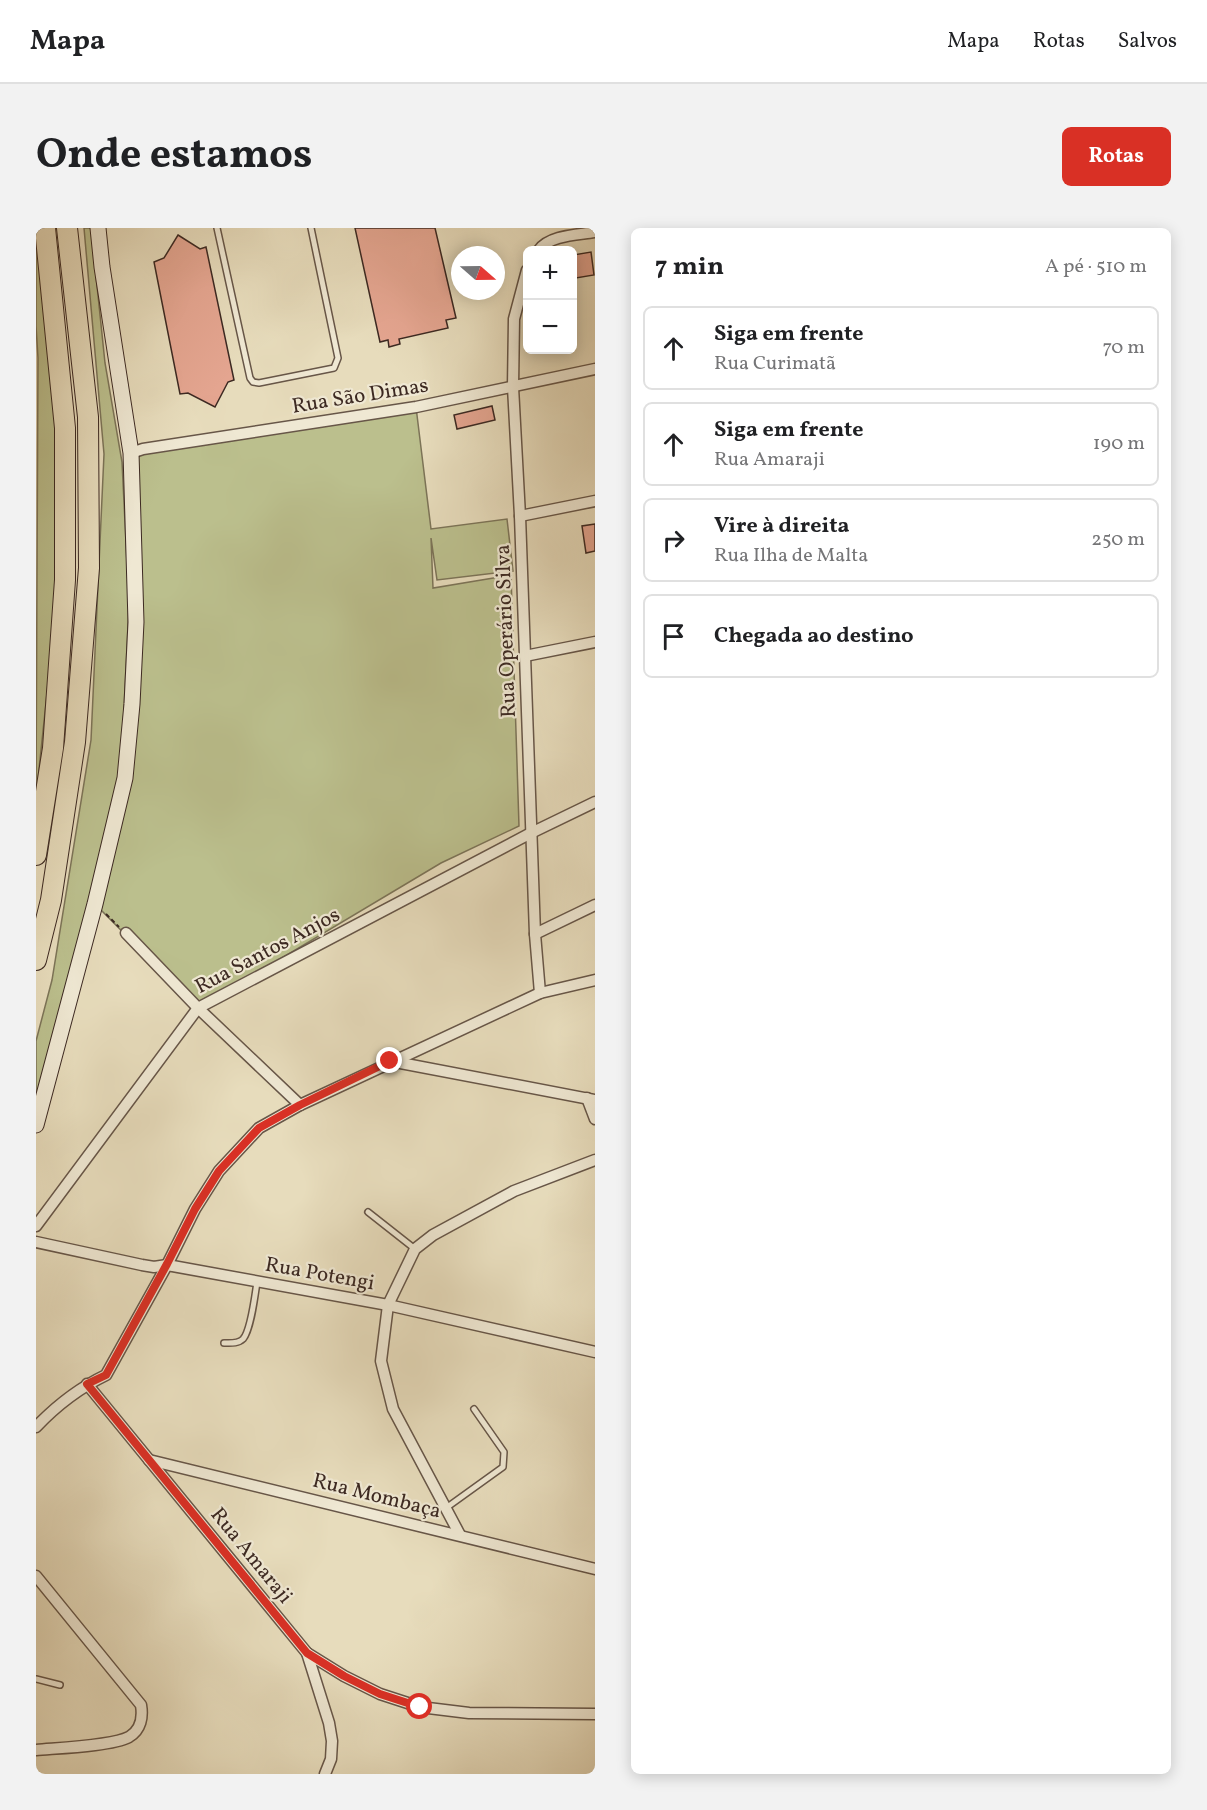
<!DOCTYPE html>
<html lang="pt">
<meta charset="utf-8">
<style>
body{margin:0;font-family:Vollkorn,serif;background:#f2f2f2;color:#202124}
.controls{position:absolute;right:18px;top:18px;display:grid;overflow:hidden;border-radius:9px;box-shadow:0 3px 15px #0003}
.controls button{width:54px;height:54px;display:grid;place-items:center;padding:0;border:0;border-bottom:2px solid #e0e0e0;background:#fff;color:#202124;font:30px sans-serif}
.compass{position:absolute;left:415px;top:18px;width:54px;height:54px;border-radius:50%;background:#fff;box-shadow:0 3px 15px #0003;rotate:110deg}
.stop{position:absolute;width:18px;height:18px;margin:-14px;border:4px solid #d93025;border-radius:50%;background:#fff}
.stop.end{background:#d93025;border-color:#fff;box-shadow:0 2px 6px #0008}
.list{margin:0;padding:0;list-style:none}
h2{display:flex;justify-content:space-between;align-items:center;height:78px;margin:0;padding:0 24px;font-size:26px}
h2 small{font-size:20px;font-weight:400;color:#757577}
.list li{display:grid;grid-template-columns:39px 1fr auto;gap:18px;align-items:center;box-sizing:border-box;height:84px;margin:0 12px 12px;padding:0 12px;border:2px solid #e0e0e0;border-radius:9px}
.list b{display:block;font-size:22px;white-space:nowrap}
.list p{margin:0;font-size:20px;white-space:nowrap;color:#757577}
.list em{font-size:20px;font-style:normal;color:#757577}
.icon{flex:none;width:33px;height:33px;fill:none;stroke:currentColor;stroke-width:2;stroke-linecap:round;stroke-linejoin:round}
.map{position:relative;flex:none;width:559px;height:1546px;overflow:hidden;border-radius:9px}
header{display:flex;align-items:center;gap:36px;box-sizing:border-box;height:84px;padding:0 30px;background:#fff;border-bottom:2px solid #e0e0e0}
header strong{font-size:28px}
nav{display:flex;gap:33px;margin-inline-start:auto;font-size:21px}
.intro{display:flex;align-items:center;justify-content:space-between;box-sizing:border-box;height:144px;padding:0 36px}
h1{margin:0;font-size:42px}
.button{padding:15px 27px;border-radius:9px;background:#d93025;color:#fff;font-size:21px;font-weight:700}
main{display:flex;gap:36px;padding:0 36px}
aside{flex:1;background:#fff;border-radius:9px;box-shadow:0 3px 15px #0003}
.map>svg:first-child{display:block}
.green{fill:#bbbf8d;stroke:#7c7458;stroke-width:1.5}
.building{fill:#e4a590;stroke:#3c2922;stroke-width:1.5}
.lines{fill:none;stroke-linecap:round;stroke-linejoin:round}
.service-casing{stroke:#675648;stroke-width:8}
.minor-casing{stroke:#675648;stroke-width:13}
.secondary-casing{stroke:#3c2922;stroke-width:17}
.motorway-casing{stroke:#3c2922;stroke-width:22}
.path{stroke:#3c2922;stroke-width:2;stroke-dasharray:4.5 3;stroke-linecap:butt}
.service{stroke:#efe8d3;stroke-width:5}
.minor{stroke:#efe8d3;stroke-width:10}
.secondary{stroke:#efe8d3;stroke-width:15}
.motorway{stroke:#e7dcbc;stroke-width:20}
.route{stroke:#d93025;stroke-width:8}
.labels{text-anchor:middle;stroke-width:4.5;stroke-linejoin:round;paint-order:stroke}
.street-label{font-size:21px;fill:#3c2922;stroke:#efe8d3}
</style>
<header>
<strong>Mapa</strong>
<nav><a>Mapa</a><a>Rotas</a><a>Salvos</a></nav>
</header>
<div class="intro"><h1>Onde estamos</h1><a class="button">Rotas</a></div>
<main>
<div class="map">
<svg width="559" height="1546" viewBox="0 0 559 1546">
<rect width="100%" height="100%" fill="#e7dcbc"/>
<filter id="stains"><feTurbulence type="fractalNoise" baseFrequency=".00333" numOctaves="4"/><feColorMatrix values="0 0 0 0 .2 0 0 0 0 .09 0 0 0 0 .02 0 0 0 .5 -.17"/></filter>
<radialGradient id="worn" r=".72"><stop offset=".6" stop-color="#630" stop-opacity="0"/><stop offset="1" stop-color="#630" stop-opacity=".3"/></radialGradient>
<!-- green -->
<g class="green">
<polygon points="0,0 13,114 22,238 19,389 0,570 2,130 0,98"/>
<polygon points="48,0 55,0 69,135 86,234 93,376 85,542 96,476 95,225 380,179 395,301 471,291 477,343 401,352 395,310 397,360 475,347 483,598 405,635 162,780 59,676 0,874 0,813 16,752 55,512 68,226"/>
</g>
<!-- building -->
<g class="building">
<polygon points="319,0 399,0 420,90 410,92 412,100 363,111 364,116 353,119 352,112 344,114"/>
<polygon points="142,7 164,21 170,19 198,152 192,154 179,179 152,165 144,166 118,34 128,30"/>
<polygon points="555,24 558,47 540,50 537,27"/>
<polygon points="456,178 459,192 421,201 418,187"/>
<polygon points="559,296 559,323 550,325 546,298"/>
</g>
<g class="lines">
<!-- service casing -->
<g class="service-casing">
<g id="service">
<polyline points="181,0 214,150 217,154 223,155 298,140 302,130 275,0"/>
<polyline points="332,984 379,1021"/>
<path d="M 188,1115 C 194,1115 202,1116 207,1111 C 215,1102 219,1067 221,1054"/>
<polyline points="410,1280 467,1239 468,1224 438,1181"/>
<polyline points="0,1451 24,1457"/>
</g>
</g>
<!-- minor casing -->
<g class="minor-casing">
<g id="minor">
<path d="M 503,22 C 514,7 542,7 559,4"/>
<polyline points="491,42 478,91 477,159 484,288 499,706 504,765"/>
<polyline points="95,225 107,221 380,179 559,141"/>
<polyline points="484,288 559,273"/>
<polyline points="489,428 559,414"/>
<polyline points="90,705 162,780 264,877"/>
<polyline points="499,706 559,677"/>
<polyline points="354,833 559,872"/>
<polyline points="551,870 559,891"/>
<polyline points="0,998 162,780 495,605 559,574"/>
<polyline points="0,1014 106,1037 118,1039 131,1037 352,1077 559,1124"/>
<polyline points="51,1156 271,1425 293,1495 296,1513 295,1531 289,1546"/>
<path d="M 0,1199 C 20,1178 43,1160 70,1147 L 131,1037 L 159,981 L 183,943 L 223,900 L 264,877 L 504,765 L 559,752"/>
<polyline points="113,1232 559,1341"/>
<polyline points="424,1307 357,1181 345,1133 352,1077 379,1021 397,1007 478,963 559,932"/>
<path d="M 0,1348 L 105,1477 C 107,1489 105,1502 93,1509 C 76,1518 22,1520 0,1522"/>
<polyline points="271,1425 308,1448 344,1466 384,1479 433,1485 559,1486"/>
</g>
</g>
<!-- secondary casing -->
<g class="secondary-casing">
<polyline id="secondary" points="0,897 59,676 89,550 96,476 100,394 95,225 66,39 62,0"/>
</g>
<!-- motorway casing -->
<g class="motorway-casing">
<g id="motorway">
<polyline points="0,627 17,520 29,352 29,200 9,0"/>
<polyline points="0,732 15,672 39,514 53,340 52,189 31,0"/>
</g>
</g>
<!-- path -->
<polyline class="path" points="70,686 83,699"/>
<!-- service -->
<use href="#service" class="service"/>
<!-- minor -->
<use href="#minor" class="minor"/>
<!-- secondary -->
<use href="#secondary" class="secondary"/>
<!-- motorway -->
<use href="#motorway" class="motorway"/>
</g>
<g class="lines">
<!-- route -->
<polyline class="route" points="354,833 264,877 223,900 183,943 159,981 131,1036 70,1147 51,1156 271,1425 308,1448 344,1466 384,1479"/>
</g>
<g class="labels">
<!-- street labels -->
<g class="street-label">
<text transform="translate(324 167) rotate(-9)" y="7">Rua São Dimas</text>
<text transform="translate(469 403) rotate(-92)" y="7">Rua Operário Silva</text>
<text transform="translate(231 722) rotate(-28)" y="7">Rua Santos Anjos</text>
<text transform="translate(284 1045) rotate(10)" y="7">Rua Potengi</text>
<text transform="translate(341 1267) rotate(14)" y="7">Rua Mombaça</text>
<text transform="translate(216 1327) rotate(51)" y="7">Rua Amaraji</text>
</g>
</g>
<rect width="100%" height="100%" filter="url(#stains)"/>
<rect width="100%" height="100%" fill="url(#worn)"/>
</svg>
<div class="controls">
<button>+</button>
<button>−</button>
</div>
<svg class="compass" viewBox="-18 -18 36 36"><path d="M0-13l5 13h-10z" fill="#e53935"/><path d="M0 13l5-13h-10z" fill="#757577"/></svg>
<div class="stop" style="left:384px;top:1479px"></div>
<div class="stop end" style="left:354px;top:833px"></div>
</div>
<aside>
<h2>7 min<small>A pé · 510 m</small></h2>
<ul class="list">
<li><svg class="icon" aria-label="ahead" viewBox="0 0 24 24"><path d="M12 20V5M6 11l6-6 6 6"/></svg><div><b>Siga em frente</b><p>Rua Curimatã</p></div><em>70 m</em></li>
<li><svg class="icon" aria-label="ahead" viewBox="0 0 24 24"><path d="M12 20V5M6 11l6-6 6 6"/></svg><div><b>Siga em frente</b><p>Rua Amaraji</p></div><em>190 m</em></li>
<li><svg class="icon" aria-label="right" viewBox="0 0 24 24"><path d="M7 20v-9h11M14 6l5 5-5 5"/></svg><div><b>Vire à direita</b><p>Rua Ilha de Malta</p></div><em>250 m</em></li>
<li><svg class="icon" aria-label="arrive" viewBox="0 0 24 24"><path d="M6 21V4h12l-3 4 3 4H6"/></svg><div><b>Chegada ao destino</b></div></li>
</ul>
</aside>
</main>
